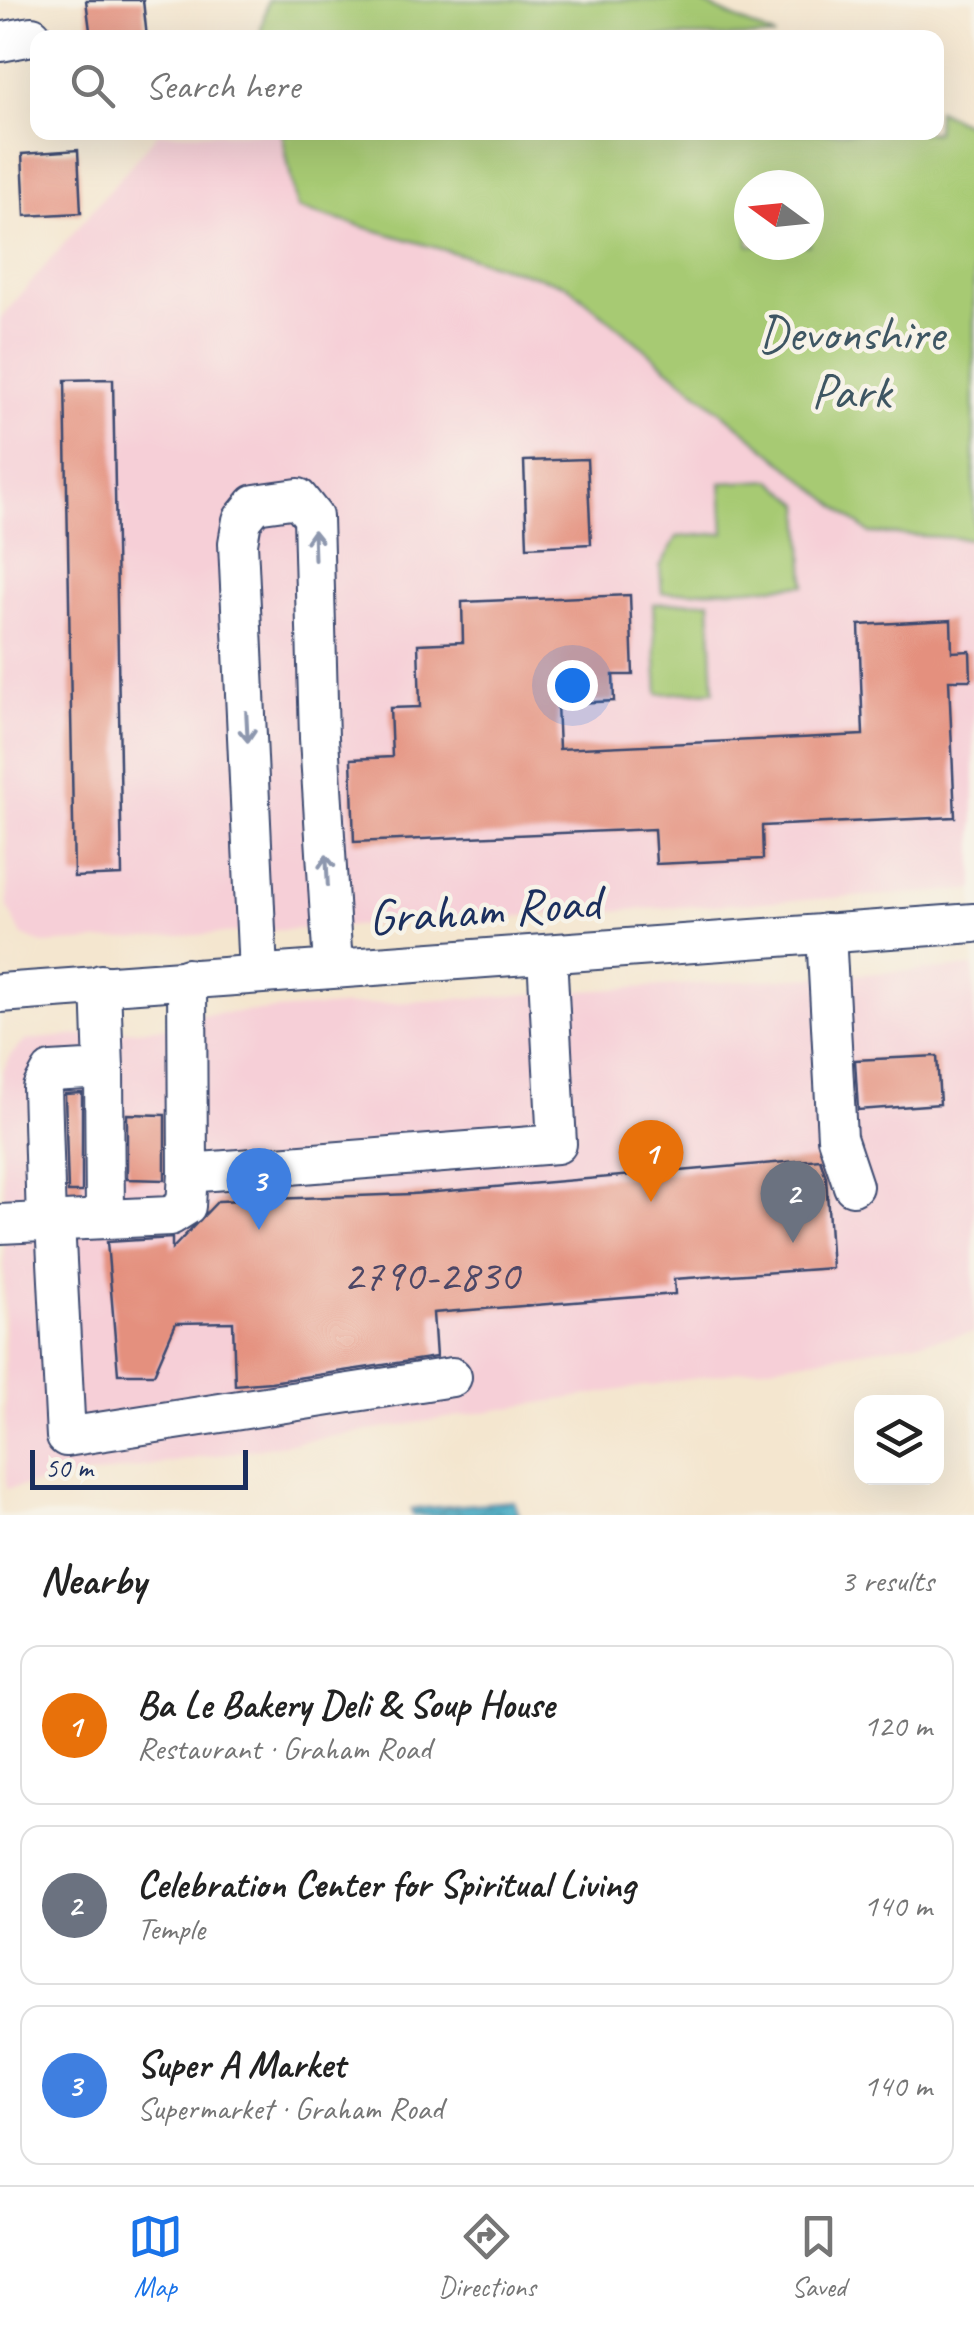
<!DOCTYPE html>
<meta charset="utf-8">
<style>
body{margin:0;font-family:Caveat,sans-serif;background:#f2f2f2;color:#222}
.controls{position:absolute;right:30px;bottom:30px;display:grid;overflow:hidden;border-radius:20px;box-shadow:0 10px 40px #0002}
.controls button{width:90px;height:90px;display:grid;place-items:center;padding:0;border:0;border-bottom:2px solid #e0e0e0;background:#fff;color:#222;font:50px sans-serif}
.compass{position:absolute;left:734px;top:170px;width:90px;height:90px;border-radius:50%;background:#fff;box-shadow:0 10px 40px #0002;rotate:285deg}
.scale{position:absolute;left:30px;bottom:25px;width:218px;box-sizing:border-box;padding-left:10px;border:5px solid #1b2f5e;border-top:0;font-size:28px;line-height:35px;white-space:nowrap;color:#1b2f5e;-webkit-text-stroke:8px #f7f3e8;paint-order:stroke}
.you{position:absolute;left:572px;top:685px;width:35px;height:35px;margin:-25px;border:8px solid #fff;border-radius:50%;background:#1a73e8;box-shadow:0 0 0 15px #1a73e833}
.badge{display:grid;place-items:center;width:65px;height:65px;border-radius:50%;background:#1a73e8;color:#fff;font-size:32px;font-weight:700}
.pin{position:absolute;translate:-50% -82px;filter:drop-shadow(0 2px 5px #0008)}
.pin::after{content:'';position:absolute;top:52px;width:35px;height:30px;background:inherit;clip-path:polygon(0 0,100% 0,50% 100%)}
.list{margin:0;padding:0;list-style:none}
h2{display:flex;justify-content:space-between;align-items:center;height:130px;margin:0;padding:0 40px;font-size:42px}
h2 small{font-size:32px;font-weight:400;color:#767676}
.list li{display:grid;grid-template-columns:65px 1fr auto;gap:30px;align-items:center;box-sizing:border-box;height:160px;margin:0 20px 20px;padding:0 20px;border:2px solid #e0e0e0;border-radius:20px}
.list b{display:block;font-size:38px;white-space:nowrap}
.list p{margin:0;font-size:32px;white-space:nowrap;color:#767676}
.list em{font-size:32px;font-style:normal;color:#767676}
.icon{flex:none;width:55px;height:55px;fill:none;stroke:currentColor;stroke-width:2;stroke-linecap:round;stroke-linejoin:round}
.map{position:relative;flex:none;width:974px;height:1515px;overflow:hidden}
.search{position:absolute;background:#fff;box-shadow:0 10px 40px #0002;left:30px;right:30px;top:30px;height:110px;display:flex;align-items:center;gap:25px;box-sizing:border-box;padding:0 35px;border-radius:20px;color:#767676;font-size:38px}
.sheet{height:670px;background:#fff}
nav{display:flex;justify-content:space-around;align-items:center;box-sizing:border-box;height:140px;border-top:2px solid #e0e0e0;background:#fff;font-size:28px;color:#767676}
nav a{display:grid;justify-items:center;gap:5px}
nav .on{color:#1a73e8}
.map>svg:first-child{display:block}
.built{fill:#f6cfd7}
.green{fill:#a7ca73;stroke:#617c68;stroke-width:2.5;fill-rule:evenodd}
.water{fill:url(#water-waves);stroke:#2e6c90;stroke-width:2.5}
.building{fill:#e4907e}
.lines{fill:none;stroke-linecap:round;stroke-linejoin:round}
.minor-casing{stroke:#3c4a6f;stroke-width:42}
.minor{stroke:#fff;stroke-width:38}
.oneway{stroke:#8d97ae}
.labels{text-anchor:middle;stroke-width:9;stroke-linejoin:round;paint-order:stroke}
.number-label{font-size:45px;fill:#4d4766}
.park-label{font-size:50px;fill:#3e5663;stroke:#f7f3e8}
.street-label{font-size:50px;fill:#1b2f5e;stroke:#f7f3e8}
</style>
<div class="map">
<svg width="974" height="1515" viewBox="0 0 974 1515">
<defs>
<pattern id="water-waves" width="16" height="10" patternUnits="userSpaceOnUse" patternTransform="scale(2.5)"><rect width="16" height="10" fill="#42a9c2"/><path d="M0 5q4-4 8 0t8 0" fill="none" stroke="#368aa1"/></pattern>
</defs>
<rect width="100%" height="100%" fill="#f7f3e8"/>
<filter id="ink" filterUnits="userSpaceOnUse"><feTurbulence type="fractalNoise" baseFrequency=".01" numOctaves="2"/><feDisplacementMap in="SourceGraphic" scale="20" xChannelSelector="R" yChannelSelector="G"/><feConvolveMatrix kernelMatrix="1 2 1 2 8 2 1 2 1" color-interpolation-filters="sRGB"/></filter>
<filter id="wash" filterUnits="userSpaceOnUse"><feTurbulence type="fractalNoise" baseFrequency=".0048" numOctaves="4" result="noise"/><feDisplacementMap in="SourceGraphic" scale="40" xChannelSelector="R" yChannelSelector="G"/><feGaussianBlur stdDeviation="2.25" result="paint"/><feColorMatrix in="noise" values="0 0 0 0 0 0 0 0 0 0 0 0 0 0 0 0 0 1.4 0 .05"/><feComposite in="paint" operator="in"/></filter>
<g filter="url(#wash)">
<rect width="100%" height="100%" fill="#f4e6cf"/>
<!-- built -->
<g class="built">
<polygon points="158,133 346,133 974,522 974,890 43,944 22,936 8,907 0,527 0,319"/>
<polygon points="974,967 974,1333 6,1489 2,1073 10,1056 26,1040 178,1026 178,1016"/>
</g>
<!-- green -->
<g class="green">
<polygon points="268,0 696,0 775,37 263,37 261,30"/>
<path d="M 937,110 L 974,127 L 974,539 L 869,533 L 567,285 L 297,208 L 282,133 L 936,132 ZM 809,185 L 809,245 L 749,245 L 749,185 Z"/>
<polygon points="772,480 801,504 805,585 662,593 660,567 677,537 724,533 721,483"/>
<polygon points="710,601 714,691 658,694 653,604"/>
</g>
<!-- water -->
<polygon class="water" points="514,1501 519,1515 413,1515 411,1509"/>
<g id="blocks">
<!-- building -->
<g class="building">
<polygon points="86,0 143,0 147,38 91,38"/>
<polygon points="78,150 81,213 25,216 22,154"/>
<polygon points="113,379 122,875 74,877 65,380"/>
<polygon points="587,459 591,544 527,547 524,461"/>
<polygon points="630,595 633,675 613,675 614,701 557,704 559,749 863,735 859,625 951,620 952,652 970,651 971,680 949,680 955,817 762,826 763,859 656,864 654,829 354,842 351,759 392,757 390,708 420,707 418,644 463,642 462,602"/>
<polygon points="937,1056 940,1104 858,1110 855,1060"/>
<polygon points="82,1093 82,1192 68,1192 65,1094"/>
<polygon points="127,1114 165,1115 165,1180 127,1179"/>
<polygon points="820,1159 826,1177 832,1268 674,1279 675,1294 433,1313 436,1357 271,1382 235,1385 233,1322 176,1323 154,1374 118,1374 107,1242 172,1238 172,1249 218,1201 412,1194"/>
</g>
</g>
</g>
<g filter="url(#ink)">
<use href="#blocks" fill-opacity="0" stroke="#3c4a6f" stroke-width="2.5"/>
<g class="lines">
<!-- minor casing -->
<g class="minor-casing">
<g id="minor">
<polyline points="0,42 32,36"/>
<polyline points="826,933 837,1138 853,1186"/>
<polyline points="258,973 238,543 242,520 255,504 298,498 313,517 319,738 333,967"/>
<polyline points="187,978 188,1173 557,1144 547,955"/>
<polyline points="0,993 974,923"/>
<polyline points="104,1069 105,1219"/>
<polyline points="46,1222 42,1088 51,1072 104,1069 101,984"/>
<polyline points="55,1222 66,1437 452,1377"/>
<polyline points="0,1224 170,1216 186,1206 188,1173"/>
</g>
</g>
<!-- minor -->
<use href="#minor" class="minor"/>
</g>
<!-- one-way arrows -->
<defs><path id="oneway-shaft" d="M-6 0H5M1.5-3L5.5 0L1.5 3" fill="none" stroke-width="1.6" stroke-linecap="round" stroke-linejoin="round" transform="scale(2.5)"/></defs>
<g class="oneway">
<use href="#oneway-shaft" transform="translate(314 545) rotate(-92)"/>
<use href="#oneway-shaft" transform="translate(247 727) rotate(87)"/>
<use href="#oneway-shaft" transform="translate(327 870) rotate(-93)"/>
</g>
</g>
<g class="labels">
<!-- number labels -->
<g class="number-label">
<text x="431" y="1290">2790-2830</text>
</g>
<!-- park labels -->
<g class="park-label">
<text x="851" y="350">Devonshire<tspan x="851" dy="58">Park</tspan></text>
</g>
<!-- street labels -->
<g class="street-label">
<text transform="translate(484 908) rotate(-4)" y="18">Graham Road</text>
</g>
</g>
</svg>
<div class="controls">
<button><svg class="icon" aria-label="layers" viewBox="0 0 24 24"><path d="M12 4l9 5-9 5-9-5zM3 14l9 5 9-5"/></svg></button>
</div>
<svg class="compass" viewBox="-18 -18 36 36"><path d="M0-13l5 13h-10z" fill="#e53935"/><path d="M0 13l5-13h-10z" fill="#767676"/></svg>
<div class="scale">50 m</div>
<div class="you"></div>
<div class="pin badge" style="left:651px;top:1202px;background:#e8710a">1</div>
<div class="pin badge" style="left:793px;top:1243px;background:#6b7280">2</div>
<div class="pin badge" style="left:259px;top:1230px;background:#3f7fe0">3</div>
<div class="search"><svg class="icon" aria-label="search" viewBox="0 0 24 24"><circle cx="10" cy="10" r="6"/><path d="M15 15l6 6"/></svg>Search here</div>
</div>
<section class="sheet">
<h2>Nearby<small>3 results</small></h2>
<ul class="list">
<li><span class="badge" style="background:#e8710a">1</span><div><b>Ba Le Bakery Deli &amp; Soup House</b><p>Restaurant · Graham Road</p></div><em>120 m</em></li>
<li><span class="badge" style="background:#6b7280">2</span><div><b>Celebration Center for Spiritual Living</b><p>Temple</p></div><em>140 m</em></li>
<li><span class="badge" style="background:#3f7fe0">3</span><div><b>Super A Market</b><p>Supermarket · Graham Road</p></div><em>140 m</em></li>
</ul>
</section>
<nav>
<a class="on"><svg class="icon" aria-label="map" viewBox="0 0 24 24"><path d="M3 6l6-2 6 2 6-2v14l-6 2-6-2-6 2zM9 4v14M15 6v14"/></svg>Map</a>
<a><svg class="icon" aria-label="directions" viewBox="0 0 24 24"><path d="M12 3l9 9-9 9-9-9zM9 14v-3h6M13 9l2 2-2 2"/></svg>Directions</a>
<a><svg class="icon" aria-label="saved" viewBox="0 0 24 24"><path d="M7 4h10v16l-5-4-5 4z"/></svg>Saved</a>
</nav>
